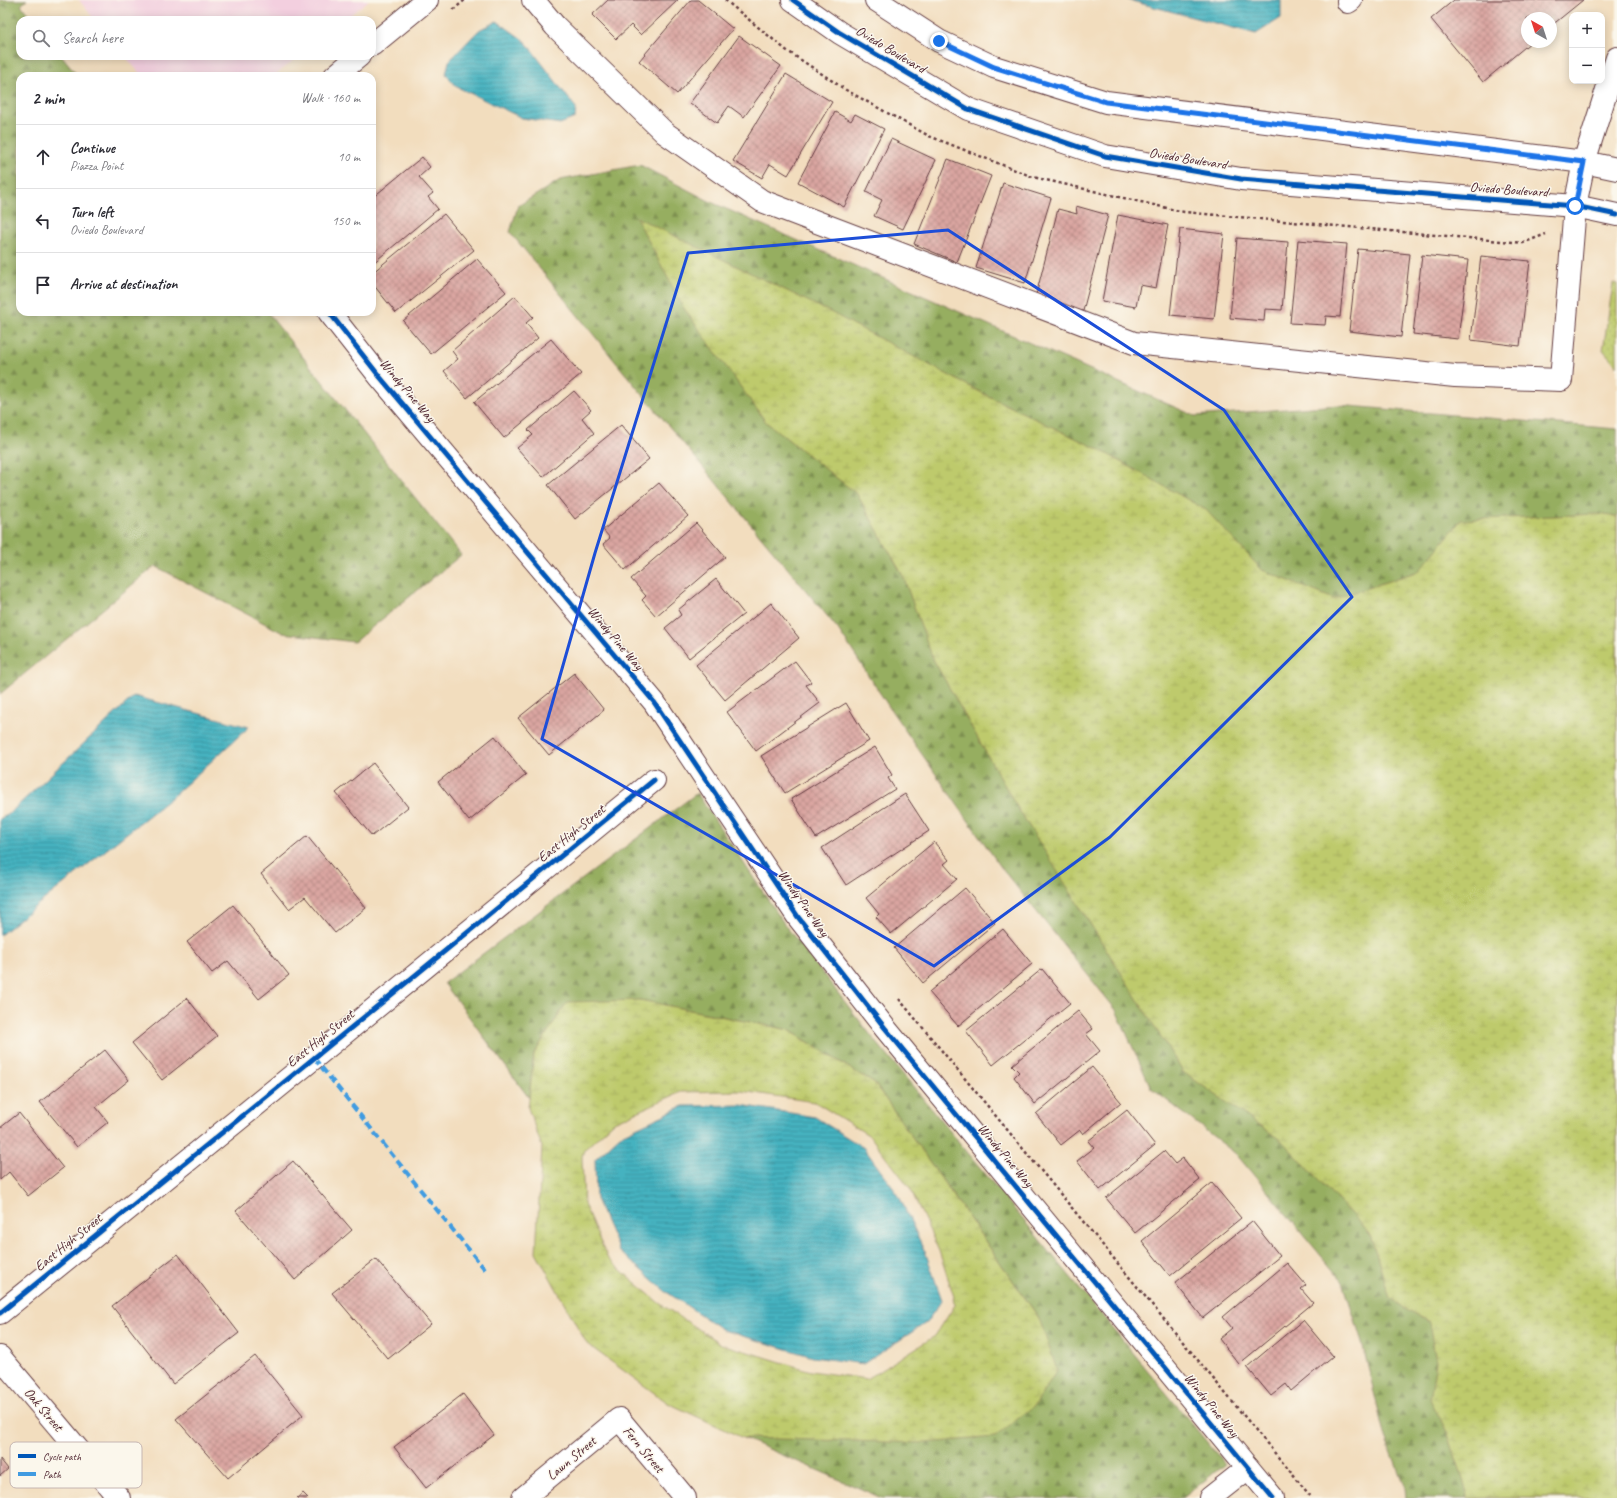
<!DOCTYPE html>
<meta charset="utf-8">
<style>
body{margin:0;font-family:Caveat,sans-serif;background:#f7f7f7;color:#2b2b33}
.controls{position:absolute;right:12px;top:12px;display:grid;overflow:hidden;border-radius:8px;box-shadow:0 2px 10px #0003}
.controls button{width:36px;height:36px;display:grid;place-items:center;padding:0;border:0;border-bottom:1px solid #e1e1e2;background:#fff;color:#2b2b33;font:20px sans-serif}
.compass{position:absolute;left:1521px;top:12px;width:36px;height:36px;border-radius:50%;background:#fff;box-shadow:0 2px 10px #0003;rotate:321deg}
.stop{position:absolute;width:12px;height:12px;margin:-9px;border:3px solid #1a73e8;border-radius:50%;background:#fff}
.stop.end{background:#1a73e8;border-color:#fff;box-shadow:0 1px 4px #0008}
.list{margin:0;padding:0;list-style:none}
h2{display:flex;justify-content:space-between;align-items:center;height:52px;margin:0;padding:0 16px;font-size:17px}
h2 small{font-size:13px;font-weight:400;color:#7c7c81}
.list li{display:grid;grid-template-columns:26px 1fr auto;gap:12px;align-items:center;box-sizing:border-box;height:64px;padding:0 16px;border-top:1px solid #e1e1e2}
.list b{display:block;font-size:15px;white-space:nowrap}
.list p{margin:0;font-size:13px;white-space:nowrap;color:#7c7c81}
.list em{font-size:13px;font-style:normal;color:#7c7c81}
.icon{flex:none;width:22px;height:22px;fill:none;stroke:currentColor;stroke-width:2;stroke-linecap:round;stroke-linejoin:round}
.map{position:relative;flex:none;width:1617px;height:1498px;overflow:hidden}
.search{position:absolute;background:#fff;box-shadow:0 2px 10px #0003;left:16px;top:16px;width:360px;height:44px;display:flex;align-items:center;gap:10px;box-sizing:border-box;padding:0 14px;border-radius:12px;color:#7c7c81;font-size:15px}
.panel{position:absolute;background:#fff;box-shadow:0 2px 10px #0003;left:16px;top:72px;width:360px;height:244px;border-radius:12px}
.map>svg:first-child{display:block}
.built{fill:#f3cfdf}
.grass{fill:url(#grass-dots);stroke:#84744c}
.forest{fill:url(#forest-firs);stroke:#706646}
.wetland{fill:url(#wetland-marsh);stroke:#84744c;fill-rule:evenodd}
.water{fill:url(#water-rules);stroke:#476876}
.building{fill:url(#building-cross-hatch)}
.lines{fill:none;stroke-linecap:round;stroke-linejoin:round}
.minor-casing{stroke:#633c41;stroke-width:24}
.path{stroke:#633c41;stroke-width:2.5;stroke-dasharray:3 3;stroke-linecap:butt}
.minor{stroke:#fff;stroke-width:22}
.quiet{stroke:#409be1;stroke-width:4;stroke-dasharray:8 4;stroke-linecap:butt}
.cycleway-casing{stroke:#fbf7ec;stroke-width:8}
.cycleway{stroke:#0057b8;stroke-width:5}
.route{stroke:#1a73e8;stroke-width:5}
.marked{fill:none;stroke:#1d4ed8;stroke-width:3;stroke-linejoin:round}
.labels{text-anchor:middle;stroke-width:3;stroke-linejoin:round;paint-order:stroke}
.street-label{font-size:14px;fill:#4a1f2b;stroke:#fbf7ec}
.key{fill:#fbf7ec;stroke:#c6b6b2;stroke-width:1}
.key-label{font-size:11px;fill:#4a1f2b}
</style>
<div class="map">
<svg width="1617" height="1498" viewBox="0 0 1617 1498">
<defs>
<pattern id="grass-dots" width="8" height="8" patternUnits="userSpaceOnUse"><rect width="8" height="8" fill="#beca6c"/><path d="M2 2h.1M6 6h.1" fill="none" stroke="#a5ad5e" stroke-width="1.8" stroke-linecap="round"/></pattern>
<pattern id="forest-firs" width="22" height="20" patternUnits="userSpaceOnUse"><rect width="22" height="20" fill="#96ae60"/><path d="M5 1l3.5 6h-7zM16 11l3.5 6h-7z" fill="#7c8d4f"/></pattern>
<pattern id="wetland-marsh" width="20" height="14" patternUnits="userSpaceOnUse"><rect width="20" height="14" fill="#beca6c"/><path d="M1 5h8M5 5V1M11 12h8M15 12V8" fill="none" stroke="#a5ad5e"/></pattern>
<pattern id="water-rules" width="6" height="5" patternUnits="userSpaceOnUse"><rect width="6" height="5" fill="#44b2c0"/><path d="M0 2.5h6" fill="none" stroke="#3b909c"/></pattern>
<pattern id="building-cross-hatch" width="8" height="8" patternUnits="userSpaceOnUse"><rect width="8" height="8" fill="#daa6a1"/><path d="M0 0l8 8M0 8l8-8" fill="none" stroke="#b38783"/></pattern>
</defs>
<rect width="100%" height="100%" fill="#fbf7ec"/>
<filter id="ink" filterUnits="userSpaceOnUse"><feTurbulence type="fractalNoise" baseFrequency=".025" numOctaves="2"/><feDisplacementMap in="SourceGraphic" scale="8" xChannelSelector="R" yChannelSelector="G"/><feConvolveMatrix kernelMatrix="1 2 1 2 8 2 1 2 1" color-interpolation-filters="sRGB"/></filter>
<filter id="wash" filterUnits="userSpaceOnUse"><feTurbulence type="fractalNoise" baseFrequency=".012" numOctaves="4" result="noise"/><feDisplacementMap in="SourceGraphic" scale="16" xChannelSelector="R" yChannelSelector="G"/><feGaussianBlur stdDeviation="0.9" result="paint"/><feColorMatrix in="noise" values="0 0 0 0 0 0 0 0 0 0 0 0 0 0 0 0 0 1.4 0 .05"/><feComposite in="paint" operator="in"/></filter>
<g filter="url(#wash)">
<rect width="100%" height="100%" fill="#f2ddbe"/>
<!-- built -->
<g class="built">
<polygon points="79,0 369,0 344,20 95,20"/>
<polygon points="125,56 299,56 274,76 142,76"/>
</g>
<!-- grass -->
<polygon class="grass" points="1613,283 1617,284 1617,366 1603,350"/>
<!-- forest -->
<g class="forest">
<polygon points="0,0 27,0 21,5 33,20 20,20 20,56 62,56 78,76 20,76 20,312 267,312 461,555 354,642 283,633 155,566 0,694"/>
<polygon points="640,165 713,203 1195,416 1338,405 1617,429 1617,1498 1406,1498 1405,1488 1384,1434 1362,1342 1343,1282 1236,1154 1151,1088 1116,1010 1003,870 893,713 838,629 623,371 510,232 518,206 560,180"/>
<polygon points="697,793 785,925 873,1038 1225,1464 1183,1498 882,1498 743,1438 788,1438 1039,1318 875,1084 789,1030 640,1000 534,1054 529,1098 444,983"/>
</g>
<!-- wetland -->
<g class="wetland">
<polygon points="636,217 830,312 982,393 1102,451 1206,510 1262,570 1334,599 1419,571 1461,520 1597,514 1617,517 1617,1498 1468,1498 1468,1495 1448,1434 1430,1399 1436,1362 1429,1322 1390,1299 1370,1234 1282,1141 1183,1072 1014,802 933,659 903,576 857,494 766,422 683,307"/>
<path d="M 640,1000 L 789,1030 L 875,1084 L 1039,1318 L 1057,1370 L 1035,1405 L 995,1437 L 925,1443 L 743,1438 L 668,1403 L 587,1344 L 536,1252 L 542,1147 L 528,1108 L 534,1054 L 567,1002 ZM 741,1091 L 815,1102 L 870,1136 L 910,1188 L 939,1251 L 954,1297 L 955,1305 L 935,1336 L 867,1379 L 811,1371 L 721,1344 L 659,1303 L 608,1259 L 584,1204 L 582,1157 L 584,1150 L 614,1122 L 681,1092 Z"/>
</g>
<!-- water -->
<g class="water">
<polygon points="1128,0 1281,0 1281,18 1256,34"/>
<polygon points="497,21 525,41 576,108 575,118 560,124 522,118 455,86 446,74 449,61 479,30"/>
<polygon points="134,696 249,727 172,797 0,935 0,819 12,811"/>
<polygon points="741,1105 815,1117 864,1148 899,1196 926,1254 942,1300 926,1323 863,1364 813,1357 723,1330 665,1291 619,1251 596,1199 595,1159 621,1135 683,1106"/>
</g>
<g id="blocks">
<!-- building -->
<g class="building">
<polygon points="608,0 678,0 641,35 631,25 616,39 592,15"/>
<polygon points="691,0 698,0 733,29 677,94 639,61"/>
<polygon points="1454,0 1583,0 1551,26 1551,18 1527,18 1527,42 1531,42 1483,82 1431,19"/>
<polygon points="739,36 781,66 744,117 729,106 717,123 690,103"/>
<polygon points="786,74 832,102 788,175 770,164 762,178 733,161"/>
<polygon points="835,112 851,121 855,114 884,129 844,207 798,182"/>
<polygon points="891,139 936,160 903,229 874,216 882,200 866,192"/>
<polygon points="422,157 430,167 419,177 433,193 428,197 438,209 372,264 372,198"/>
<polygon points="948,159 991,176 957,262 914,244"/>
<polygon points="1003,183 1051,198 1025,283 976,268"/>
<polygon points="1076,206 1108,215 1083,311 1035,299 1058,209 1077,214"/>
<polygon points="444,214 474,250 396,313 372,283 372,273"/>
<polygon points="1118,215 1168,225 1156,288 1140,285 1136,307 1102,301"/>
<polygon points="1180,229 1224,234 1214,319 1170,315"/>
<polygon points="1237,238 1288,242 1282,310 1265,309 1264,321 1230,318"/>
<polygon points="1298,240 1347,244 1340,317 1326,316 1325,325 1290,323"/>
<polygon points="1358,249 1410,254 1401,337 1349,331"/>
<polygon points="1422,255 1468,260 1458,339 1413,334"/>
<polygon points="1481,256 1530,261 1520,346 1471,340"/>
<polygon points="477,259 506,292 431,354 403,321"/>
<polygon points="515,296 533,317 526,323 538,338 467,398 444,371 458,359 452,351"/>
<polygon points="551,339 581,374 504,438 474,402"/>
<polygon points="574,391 591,410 582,418 594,433 543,477 517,448 533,435 528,430"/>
<polygon points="621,425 649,459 575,519 548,485"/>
<polygon points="659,483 688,516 625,570 603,544 610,538 603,530"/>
<polygon points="696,523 725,557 656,616 642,600 646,596 631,579"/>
<polygon points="716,579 744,614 689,658 665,628 681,615 678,610"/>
<polygon points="771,603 799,638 725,700 696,665"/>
<polygon points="795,661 811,682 806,685 820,703 756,751 727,712"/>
<polygon points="574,673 604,710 549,755 518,718"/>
<polygon points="846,703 869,741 785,793 761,756"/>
<polygon points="495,736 526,775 469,821 438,782"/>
<polygon points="875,747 892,775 888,778 895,789 816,838 791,799"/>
<polygon points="373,763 408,807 372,836 336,793"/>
<polygon points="905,794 929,831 846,885 822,848"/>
<polygon points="307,836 366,908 335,933 305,897 289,909 261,874"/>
<polygon points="934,842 949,860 944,864 957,879 891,934 876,917 879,914 866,898"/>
<polygon points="965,888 995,923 923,983 894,948"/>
<polygon points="233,905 289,975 259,999 228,961 212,973 187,942"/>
<polygon points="1003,929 1032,964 958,1026 929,992"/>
<polygon points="1042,969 1070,1003 993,1065 966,1031"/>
<polygon points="187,998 217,1036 162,1080 132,1043"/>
<polygon points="1078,1011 1093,1029 1086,1034 1100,1051 1035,1104 1014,1077 1019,1072 1012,1065"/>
<polygon points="105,1050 129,1080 96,1107 108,1122 77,1147 40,1102"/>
<polygon points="1092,1067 1121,1102 1083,1134 1080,1130 1061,1145 1036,1114"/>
<polygon points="1127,1110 1155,1145 1100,1190 1077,1161 1094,1148 1088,1141"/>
<polygon points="19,1113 63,1168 28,1196 9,1172 0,1180 0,1128"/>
<polygon points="1164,1151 1175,1164 1183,1158 1200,1180 1135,1233 1106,1198"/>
<polygon points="293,1161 352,1230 295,1280 236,1211"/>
<polygon points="1212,1183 1241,1218 1170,1276 1142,1241"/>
<polygon points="1252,1221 1280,1256 1203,1318 1175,1283"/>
<polygon points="178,1254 239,1333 173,1384 112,1306"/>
<polygon points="376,1259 431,1324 388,1359 332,1293"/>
<polygon points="1287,1263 1306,1285 1301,1289 1313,1303 1239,1364 1219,1339 1232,1328 1223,1317"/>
<polygon points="1303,1320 1333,1356 1291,1391 1286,1384 1271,1396 1247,1367"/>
<polygon points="255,1356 303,1415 228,1478 176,1419"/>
<polygon points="463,1394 494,1435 426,1488 394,1447"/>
<polygon points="0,1459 8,1469 0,1476"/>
<polygon points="303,1493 308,1498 297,1498"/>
</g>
</g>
</g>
<g filter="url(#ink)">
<use href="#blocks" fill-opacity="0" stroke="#633c41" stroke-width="1"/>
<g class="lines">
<!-- minor casing -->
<g class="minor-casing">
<g id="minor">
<polyline points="533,0 555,26 665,133 762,201 1134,343 1455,376 1561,380 1575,206 1584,162 1617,58"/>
<polyline points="793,0 840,33 968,109 1105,156 1241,179 1575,206 1617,215"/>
<polyline points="876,0 939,41 994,67 1106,102 1584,162 1617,169"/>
<polyline points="1348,2 1351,0"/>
<polyline points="372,45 427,0"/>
<polyline points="335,76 359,56"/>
<polyline points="329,312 380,377 654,702 798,917 885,1028 1273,1498"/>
<polyline points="0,1313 314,1058 654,780"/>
<polyline points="0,1357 119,1498"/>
<polyline points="523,1498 619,1419 685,1498"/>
<polyline points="1210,1498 1248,1468"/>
</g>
</g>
<!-- path -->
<g class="path">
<polyline points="725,0 786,50 846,90 929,136 1033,177 1184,212 1523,243 1546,234"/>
<polyline points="453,10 465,0"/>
<polyline points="899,999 1312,1498"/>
</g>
<!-- minor -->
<use href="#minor" class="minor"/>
<!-- quiet -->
<polyline class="quiet" points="314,1058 487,1272"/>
<!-- cycleway casing -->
<g class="cycleway-casing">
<g id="cycleway">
<polyline points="793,0 840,33 968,109 1105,156 1241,179 1575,206 1617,215"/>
<polyline points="329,312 380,377 654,702 798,917 885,1028 1273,1498"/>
<polyline points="0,1313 314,1058 654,780"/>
</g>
</g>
<!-- cycleway -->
<use href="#cycleway" class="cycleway"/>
</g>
</g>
<g class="lines" filter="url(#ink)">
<!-- route -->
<polyline class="route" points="939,41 994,67 1106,102 1584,162 1575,206"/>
</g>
<!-- marked area -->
<path class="marked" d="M 948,230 L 1224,410 L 1352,597 L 1110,837 L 934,966 L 542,739 L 595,553 L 688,253 Z"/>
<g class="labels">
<!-- street labels -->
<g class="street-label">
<text transform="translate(891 49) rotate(31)" y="5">Oviedo Boulevard</text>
<text transform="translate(1188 158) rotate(9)" y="5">Oviedo Boulevard</text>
<text transform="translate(1509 189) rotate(4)" y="5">Oviedo Boulevard</text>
<text transform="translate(408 390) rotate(50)" y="5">Windy Pine Way</text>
<text transform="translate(616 638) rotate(50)" y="5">Windy Pine Way</text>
<text transform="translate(571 833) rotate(-39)" y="5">East High Street</text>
<text transform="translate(804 903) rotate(55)" y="5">Windy Pine Way</text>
<text transform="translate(320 1038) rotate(-39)" y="5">East High Street</text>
<text transform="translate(1006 1155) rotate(50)" y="5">Windy Pine Way</text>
<text transform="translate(68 1242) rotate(-39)" y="5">East High Street</text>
<text transform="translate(1212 1405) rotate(51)" y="5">Windy Pine Way</text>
<text transform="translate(44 1409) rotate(50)" y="5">Oak Street</text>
<text transform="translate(644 1449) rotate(50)" y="5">Fern Street</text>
<text transform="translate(571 1458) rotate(-40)" y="5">Lawn Street</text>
</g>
</g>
<!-- legend -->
<rect x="10" y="1442" width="132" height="46" rx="6" class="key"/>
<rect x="18" y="1454" width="18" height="4" fill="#0057b8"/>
<rect x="18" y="1472" width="18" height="4" fill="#409be1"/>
<g class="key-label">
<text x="43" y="1460">Cycle path</text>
<text x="43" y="1478">Path</text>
</g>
</svg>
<div class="controls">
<button>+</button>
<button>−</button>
</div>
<svg class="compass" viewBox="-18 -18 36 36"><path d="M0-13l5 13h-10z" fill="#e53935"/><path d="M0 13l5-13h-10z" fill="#7c7c81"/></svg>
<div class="stop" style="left:1575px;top:206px"></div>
<div class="stop end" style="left:939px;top:41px"></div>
<div class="search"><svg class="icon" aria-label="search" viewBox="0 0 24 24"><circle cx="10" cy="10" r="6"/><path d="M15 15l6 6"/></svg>Search here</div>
<section class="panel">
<h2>2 min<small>Walk · 160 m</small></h2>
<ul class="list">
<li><svg class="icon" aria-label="ahead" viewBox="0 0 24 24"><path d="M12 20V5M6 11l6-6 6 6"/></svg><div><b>Continue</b><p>Piazza Point</p></div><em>10 m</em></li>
<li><svg class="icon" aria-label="left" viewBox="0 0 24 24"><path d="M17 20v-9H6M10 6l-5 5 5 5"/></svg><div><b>Turn left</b><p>Oviedo Boulevard</p></div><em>150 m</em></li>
<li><svg class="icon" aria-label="arrive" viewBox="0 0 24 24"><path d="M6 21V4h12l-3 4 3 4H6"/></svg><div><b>Arrive at destination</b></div></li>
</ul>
</section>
</div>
